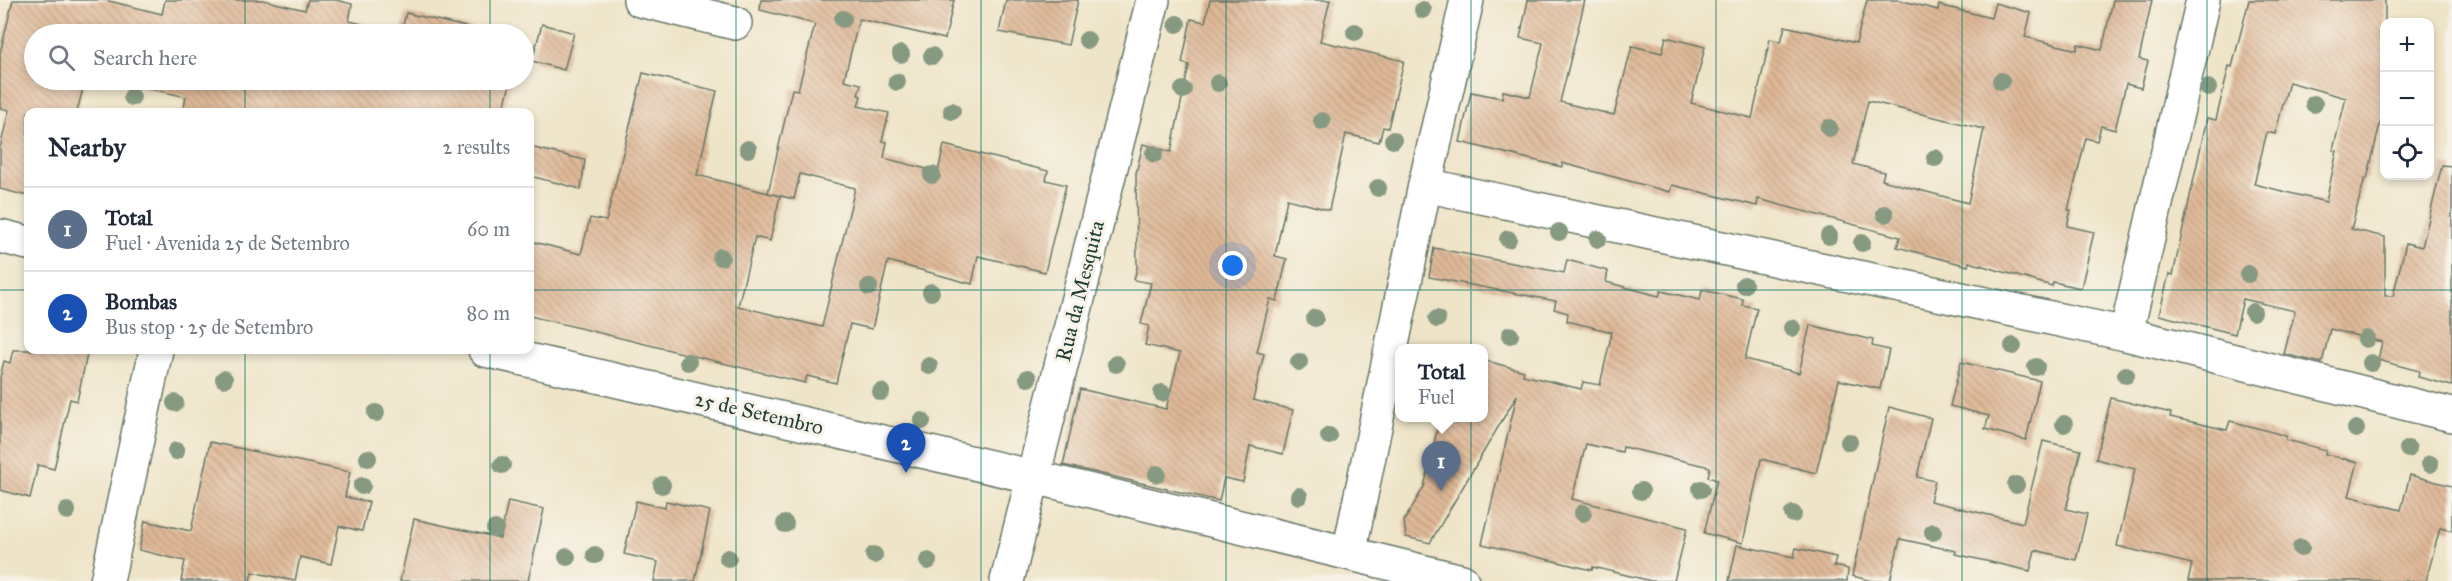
<!DOCTYPE html>
<meta charset="utf-8">
<style>
body{margin:0;font-family:"IM FELL Great Primer",serif;background:#f2f2f3;color:#1f2937}
.controls{position:absolute;right:18px;top:18px;display:grid;overflow:hidden;border-radius:12px;box-shadow:0 3px 9px #0003}
.controls button{width:54px;height:54px;display:grid;place-items:center;padding:0;border:0;border-bottom:2px solid #e0e1e3;background:#fff;color:#1f2937;font:30px sans-serif}
.you{position:absolute;left:1233px;top:266px;width:21px;height:21px;margin:-15px;border:4px solid #fff;border-radius:50%;background:#1a73e8;box-shadow:0 0 0 9px #1a73e833}
.badge{display:grid;place-items:center;width:39px;height:39px;border-radius:50%;background:#c8321e;color:#fff;font-size:20px;font-weight:700}
.pin{position:absolute;translate:-50% -50px;filter:drop-shadow(0 2px 3px #0008)}
.pin::after{content:'';position:absolute;top:32px;width:21px;height:18px;background:inherit;clip-path:polygon(0 0,100% 0,50% 100%)}
.popup{position:absolute;left:1395px;top:344px;width:93px;height:78px;box-sizing:border-box;display:grid;place-content:center;border-radius:12px;background:#fff;filter:drop-shadow(0 2px 4px #0005);font-size:20px;white-space:nowrap;color:#747a83}
.popup b{font-size:22px;color:#1f2937}
.popup::after{content:'';position:absolute;left:50%;top:100%;margin-left:-12px;border:12px solid transparent;border-top-color:#fff}
.list{margin:0;padding:0;list-style:none}
h2{display:flex;justify-content:space-between;align-items:center;height:78px;margin:0;padding:0 24px;font-size:26px}
h2 small{font-size:20px;font-weight:400;color:#747a83}
.list li{display:grid;grid-template-columns:39px 1fr auto;gap:18px;align-items:center;box-sizing:border-box;height:84px;padding:0 24px;border-top:2px solid #e0e1e3}
.list b{display:block;font-size:22px;white-space:nowrap}
.list p{margin:0;font-size:20px;white-space:nowrap;color:#747a83}
.list em{font-size:20px;font-style:normal;color:#747a83}
.icon{flex:none;width:33px;height:33px;fill:none;stroke:currentColor;stroke-width:2;stroke-linecap:round;stroke-linejoin:round}
.map{position:relative;flex:none;width:2452px;height:581px;overflow:hidden}
.search{position:absolute;background:#fff;box-shadow:0 3px 9px #0003;left:24px;top:24px;width:510px;height:66px;display:flex;align-items:center;gap:15px;box-sizing:border-box;padding:0 21px;border-radius:33px;color:#747a83;font-size:22px}
.panel{position:absolute;background:#fff;box-shadow:0 3px 9px #0003;left:24px;top:108px;width:510px;height:246px;border-radius:12px}
.map>svg:first-child{display:block}
.building{fill:url(#building-back-hatch);fill-rule:evenodd}
.lines{fill:none;stroke-linecap:round;stroke-linejoin:round}
.minor-casing{stroke:#677767;stroke-width:36}
.minor{stroke:#fff;stroke-width:33}
.tree{fill:#869981}
.grid{fill:none;stroke:#0f766e;stroke-width:1.5;stroke-opacity:0.55}
.labels{text-anchor:middle;stroke-width:6;stroke-linejoin:round;paint-order:stroke}
.street-label{font-size:21px;fill:#1f3d34;stroke:#f7f3e8}
</style>
<div class="map">
<svg width="2452" height="581" viewBox="0 0 2452 581">
<defs>
<pattern id="building-back-hatch" width="6" height="6" patternUnits="userSpaceOnUse" patternTransform="scale(1.5)"><rect width="6" height="6" fill="#e0b998"/><path d="M-1 5l2 2M0 0l6 6M5-1l2 2" fill="none" stroke="#b5987d"/></pattern>
</defs>
<rect width="100%" height="100%" fill="#f7f3e8"/>
<filter id="ink" filterUnits="userSpaceOnUse"><feTurbulence type="fractalNoise" baseFrequency=".0167" numOctaves="2"/><feDisplacementMap in="SourceGraphic" scale="12" xChannelSelector="R" yChannelSelector="G"/><feConvolveMatrix kernelMatrix="1 2 1 2 8 2 1 2 1" color-interpolation-filters="sRGB"/></filter>
<filter id="wash" filterUnits="userSpaceOnUse"><feTurbulence type="fractalNoise" baseFrequency=".008" numOctaves="4" result="noise"/><feDisplacementMap in="SourceGraphic" scale="24" xChannelSelector="R" yChannelSelector="G"/><feGaussianBlur stdDeviation="1.35" result="paint"/><feColorMatrix in="noise" values="0 0 0 0 0 0 0 0 0 0 0 0 0 0 0 0 0 1.4 0 .05"/><feComposite in="paint" operator="in"/></filter>
<g filter="url(#wash)">
<rect width="100%" height="100%" fill="#eee4c7"/>
<g id="blocks">
<!-- building -->
<g class="building">
<polygon points="13,0 105,0 162,14 165,0 263,0 305,10 308,0 336,0 352,4 349,21 401,33 406,13 496,34 34,34 34,80 85,80 77,112 28,112 28,196 0,189 0,148 9,110 0,108 0,53"/>
<path d="M 761,0 L 954,0 L 945,39 L 859,19 L 844,80 L 861,84 L 858,95 L 861,96 L 858,106 L 889,113 L 882,141 L 887,142 L 884,158 L 938,172 L 944,145 L 1048,171 L 1046,180 L 1066,185 L 1045,272 L 978,256 L 972,284 L 888,261 L 872,329 L 850,324 L 836,383 L 807,376 L 805,383 L 530,316 L 530,241 L 581,254 L 590,218 L 606,221 L 643,73 L 717,91 L 697,175 L 768,193 L 792,89 L 798,90 L 815,24 L 760,10 ZM 800,174 L 855,188 L 822,327 L 738,306 L 755,237 L 770,241 L 780,196 L 768,193 L 794,199 Z"/>
<polygon points="1006,0 1078,0 1068,45 999,32"/>
<polygon points="1210,0 1330,0 1320,41 1404,61 1388,128 1383,127 1379,142 1346,134 1329,210 1287,199 1275,256 1287,259 1277,301 1270,299 1257,352 1264,354 1253,400 1293,410 1283,454 1250,446 1243,482 1224,478 1219,501 1063,465 1080,389 1166,409 1180,353 1145,345 1149,326 1141,324 1151,283 1134,280 1137,268 1136,173 1143,144 1171,152 1189,65 1182,63 1191,19 1205,22"/>
<path d="M 1528,0 L 1585,0 L 1560,102 L 1614,115 L 1632,46 L 1662,53 L 1666,37 L 1705,47 L 1691,103 L 1752,118 L 1770,39 L 1781,42 L 1785,26 L 1856,43 L 1867,0 L 1899,0 L 1938,10 L 1939,5 L 1991,18 L 1995,3 L 2031,13 L 2025,37 L 2077,50 L 2078,44 L 2102,50 L 2113,0 L 2152,0 L 2139,59 L 2148,61 L 2141,88 L 2126,84 L 2115,130 L 2101,126 L 2097,141 L 2086,138 L 2068,210 L 2071,210 L 2067,226 L 2094,232 L 2081,288 L 2053,282 L 2052,286 L 1969,262 L 1968,266 L 1897,247 L 1900,237 L 1758,199 L 1757,206 L 1672,185 L 1670,192 L 1562,163 L 1562,167 L 1460,142 L 1471,92 L 1502,98 L 1503,91 L 1530,97 L 1543,43 L 1520,38 ZM 1868,101 L 1984,129 L 1968,203 L 1882,180 L 1884,172 L 1853,164 Z"/>
<path d="M 2249,0 L 2385,0 L 2385,103 L 2367,179 L 2365,178 L 2351,229 L 2385,237 L 2385,296 L 2393,296 L 2406,243 L 2422,247 L 2442,165 L 2452,166 L 2452,386 L 2418,377 L 2419,371 L 2378,360 L 2382,342 L 2330,329 L 2322,363 L 2284,354 L 2295,311 L 2243,299 L 2235,334 L 2159,315 L 2169,274 L 2173,275 L 2207,118 L 2216,120 L 2229,66 L 2232,67 ZM 2289,82 L 2346,98 L 2333,150 L 2337,151 L 2326,202 L 2254,184 L 2267,132 L 2275,134 Z"/>
<polygon points="542,24 574,33 564,70 532,61"/>
<polygon points="114,80 511,80 503,112 183,112 186,97"/>
<polygon points="530,147 585,160 581,189 530,176"/>
<polygon points="1434,248 1564,273 1567,260 1608,271 1606,282 1659,296 1661,291 1700,300 1702,290 1743,299 1742,305 1757,308 1745,359 1799,373 1810,325 1873,340 1872,346 1889,350 1880,389 1839,380 1816,473 1761,459 1743,543 1704,533 1717,480 1708,477 1710,467 1623,447 1622,452 1586,444 1572,499 1687,528 1674,581 1651,581 1593,567 1592,570 1482,544 1517,395 1430,543 1406,537 1404,521 1424,487 1440,417 1483,417 1483,360 1524,371 1523,375 1581,389 1583,382 1600,385 1612,332 1567,321 1568,313 1554,309 1556,301 1429,277"/>
<polygon points="13,350 88,350 77,401 70,399 54,469 38,465 30,498 0,490 0,377 4,361 10,363"/>
<polygon points="1961,362 2040,381 2026,440 1985,429 1989,416 1950,406"/>
<polygon points="2111,398 2171,413 2170,417 2227,430 2230,421 2265,430 2286,436 2286,440 2326,450 2325,454 2358,462 2349,496 2401,510 2410,475 2452,486 2452,531 2440,528 2426,581 2188,581 2192,564 2117,546 2135,469 2096,459"/>
<polygon points="1889,407 1931,418 1917,477 1935,481 1930,501 2023,523 2043,441 2081,450 2066,509 2087,514 2076,560 2035,550 2030,571 1955,554 1956,551 1900,539 1890,581 1873,581 1852,576"/>
<polygon points="210,442 350,472 345,497 369,502 362,531 339,526 331,564 300,557 295,581 252,572 250,581 181,581 185,561 139,550 145,521 191,531"/>
<polygon points="508,501 544,509 528,581 400,581 414,519 500,538"/>
<polygon points="636,501 665,508 666,501 710,511 695,581 654,581 658,562 624,554"/>
<polygon points="1737,545 1794,557 1796,548 1836,557 1834,566 1848,569 1847,581 1729,581"/>
</g>
</g>
</g>
<g filter="url(#ink)">
<use href="#blocks" fill-opacity="0" stroke="#677767" stroke-width="1.5"/>
<g class="lines">
<!-- minor casing -->
<g class="minor-casing">
<g id="minor">
<polyline points="640,0 735,23"/>
<polyline points="1425,185 2126,334 2452,415"/>
<polyline points="0,236 28,243"/>
<polyline points="2126,334 2203,0"/>
<polyline points="485,350 1034,477 1462,581"/>
<polyline points="1349,553 1425,185 1467,0"/>
<polyline points="107,581 156,350"/>
<polyline points="1007,581 1153,0"/>
</g>
</g>
<!-- minor -->
<use href="#minor" class="minor"/>
</g>
<!-- trees -->
<g class="tree">
<circle cx="1423" cy="10" r="9"/>
<circle cx="843" cy="19" r="9"/>
<circle cx="1177" cy="24" r="9"/>
<circle cx="1355" cy="32" r="9"/>
<circle cx="1087" cy="40" r="9"/>
<circle cx="901" cy="54" r="9"/>
<circle cx="932" cy="56" r="9"/>
<circle cx="2001" cy="81" r="9"/>
<circle cx="897" cy="82" r="9"/>
<circle cx="1218" cy="83" r="9"/>
<circle cx="2208" cy="88" r="9"/>
<circle cx="1183" cy="90" r="9"/>
<circle cx="132" cy="97" r="9"/>
<circle cx="2314" cy="104" r="9"/>
<circle cx="952" cy="111" r="9"/>
<circle cx="1322" cy="121" r="9"/>
<circle cx="1829" cy="128" r="9"/>
<circle cx="1393" cy="140" r="9"/>
<circle cx="748" cy="149" r="9"/>
<circle cx="1154" cy="154" r="9"/>
<circle cx="1935" cy="158" r="9"/>
<circle cx="932" cy="175" r="9"/>
<circle cx="1378" cy="188" r="9"/>
<circle cx="1885" cy="214" r="9"/>
<circle cx="1559" cy="232" r="9"/>
<circle cx="1829" cy="236" r="9"/>
<circle cx="1508" cy="239" r="9"/>
<circle cx="1598" cy="239" r="9"/>
<circle cx="1862" cy="243" r="9"/>
<circle cx="721" cy="257" r="9"/>
<circle cx="2248" cy="274" r="9"/>
<circle cx="1744" cy="285" r="9"/>
<circle cx="869" cy="287" r="9"/>
<circle cx="931" cy="292" r="9"/>
<circle cx="2253" cy="312" r="9"/>
<circle cx="1315" cy="318" r="9"/>
<circle cx="1437" cy="319" r="9"/>
<circle cx="1792" cy="328" r="9"/>
<circle cx="1510" cy="335" r="9"/>
<circle cx="2366" cy="339" r="9"/>
<circle cx="2013" cy="346" r="9"/>
<circle cx="688" cy="362" r="9"/>
<circle cx="1299" cy="362" r="9"/>
<circle cx="2371" cy="363" r="9"/>
<circle cx="1116" cy="364" r="9"/>
<circle cx="929" cy="366" r="9"/>
<circle cx="2036" cy="367" r="9"/>
<circle cx="2126" cy="375" r="9"/>
<circle cx="1028" cy="378" r="9"/>
<circle cx="224" cy="379" r="9"/>
<circle cx="881" cy="392" r="9"/>
<circle cx="1162" cy="393" r="9"/>
<circle cx="175" cy="403" r="9"/>
<circle cx="376" cy="413" r="9"/>
<circle cx="922" cy="421" r="9"/>
<circle cx="2064" cy="424" r="9"/>
<circle cx="2356" cy="429" r="9"/>
<circle cx="1329" cy="436" r="9"/>
<circle cx="1849" cy="442" r="9"/>
<circle cx="2408" cy="449" r="9"/>
<circle cx="176" cy="451" r="9"/>
<circle cx="368" cy="458" r="9"/>
<circle cx="2430" cy="464" r="9"/>
<circle cx="502" cy="465" r="9"/>
<circle cx="1157" cy="474" r="9"/>
<circle cx="662" cy="485" r="9"/>
<circle cx="2016" cy="485" r="9"/>
<circle cx="362" cy="486" r="9"/>
<circle cx="1701" cy="489" r="9"/>
<circle cx="1641" cy="491" r="9"/>
<circle cx="1299" cy="496" r="9"/>
<circle cx="67" cy="511" r="9"/>
<circle cx="1583" cy="513" r="9"/>
<circle cx="1793" cy="514" r="9"/>
<circle cx="785" cy="524" r="9"/>
<circle cx="495" cy="529" r="9"/>
<circle cx="1933" cy="532" r="9"/>
<circle cx="2301" cy="548" r="9"/>
<circle cx="595" cy="555" r="9"/>
<circle cx="874" cy="555" r="9"/>
<circle cx="567" cy="557" r="9"/>
<circle cx="728" cy="558" r="9"/>
<circle cx="928" cy="561" r="9"/>
</g>
</g>
<!-- grid -->
<path class="grid" d="M 245,0 L 245,34M 490,0 L 490,34M 736,0 L 736,581M 981,0 L 981,581M 1226,0 L 1226,581M 1471,0 L 1471,581M 1716,0 L 1716,581M 1962,0 L 1962,581M 2207,0 L 2207,581M 245,80 L 245,112M 490,80 L 490,112M 0,290 L 28,290M 530,290 L 2452,290M 245,350 L 245,581M 490,350 L 490,581"/>
<g class="labels">
<!-- street labels -->
<g class="street-label">
<text transform="translate(1080 291) rotate(-76)" y="7">Rua da Mesquita</text>
<text transform="translate(759 413) rotate(13)" y="7">25 de Setembro</text>
</g>
</g>
</svg>
<div class="controls">
<button>+</button>
<button>−</button>
<button><svg class="icon" aria-label="locate" viewBox="0 0 24 24"><circle cx="12" cy="12" r="6"/><path d="M12 2v4M12 18v4M2 12h4M18 12h4"/></svg></button>
</div>
<div class="you"></div>
<div class="pin badge" style="left:1441px;top:491px;background:#5c6f8a">1</div>
<div class="popup"><b>Total</b>Fuel</div>
<div class="pin badge" style="left:906px;top:473px;background:#1a4fb4">2</div>
<div class="search"><svg class="icon" aria-label="search" viewBox="0 0 24 24"><circle cx="10" cy="10" r="6"/><path d="M15 15l6 6"/></svg>Search here</div>
<section class="panel">
<h2>Nearby<small>2 results</small></h2>
<ul class="list">
<li><span class="badge" style="background:#5c6f8a">1</span><div><b>Total</b><p>Fuel · Avenida 25 de Setembro</p></div><em>60 m</em></li>
<li><span class="badge" style="background:#1a4fb4">2</span><div><b>Bombas</b><p>Bus stop · 25 de Setembro</p></div><em>80 m</em></li>
</ul>
</section>
</div>
